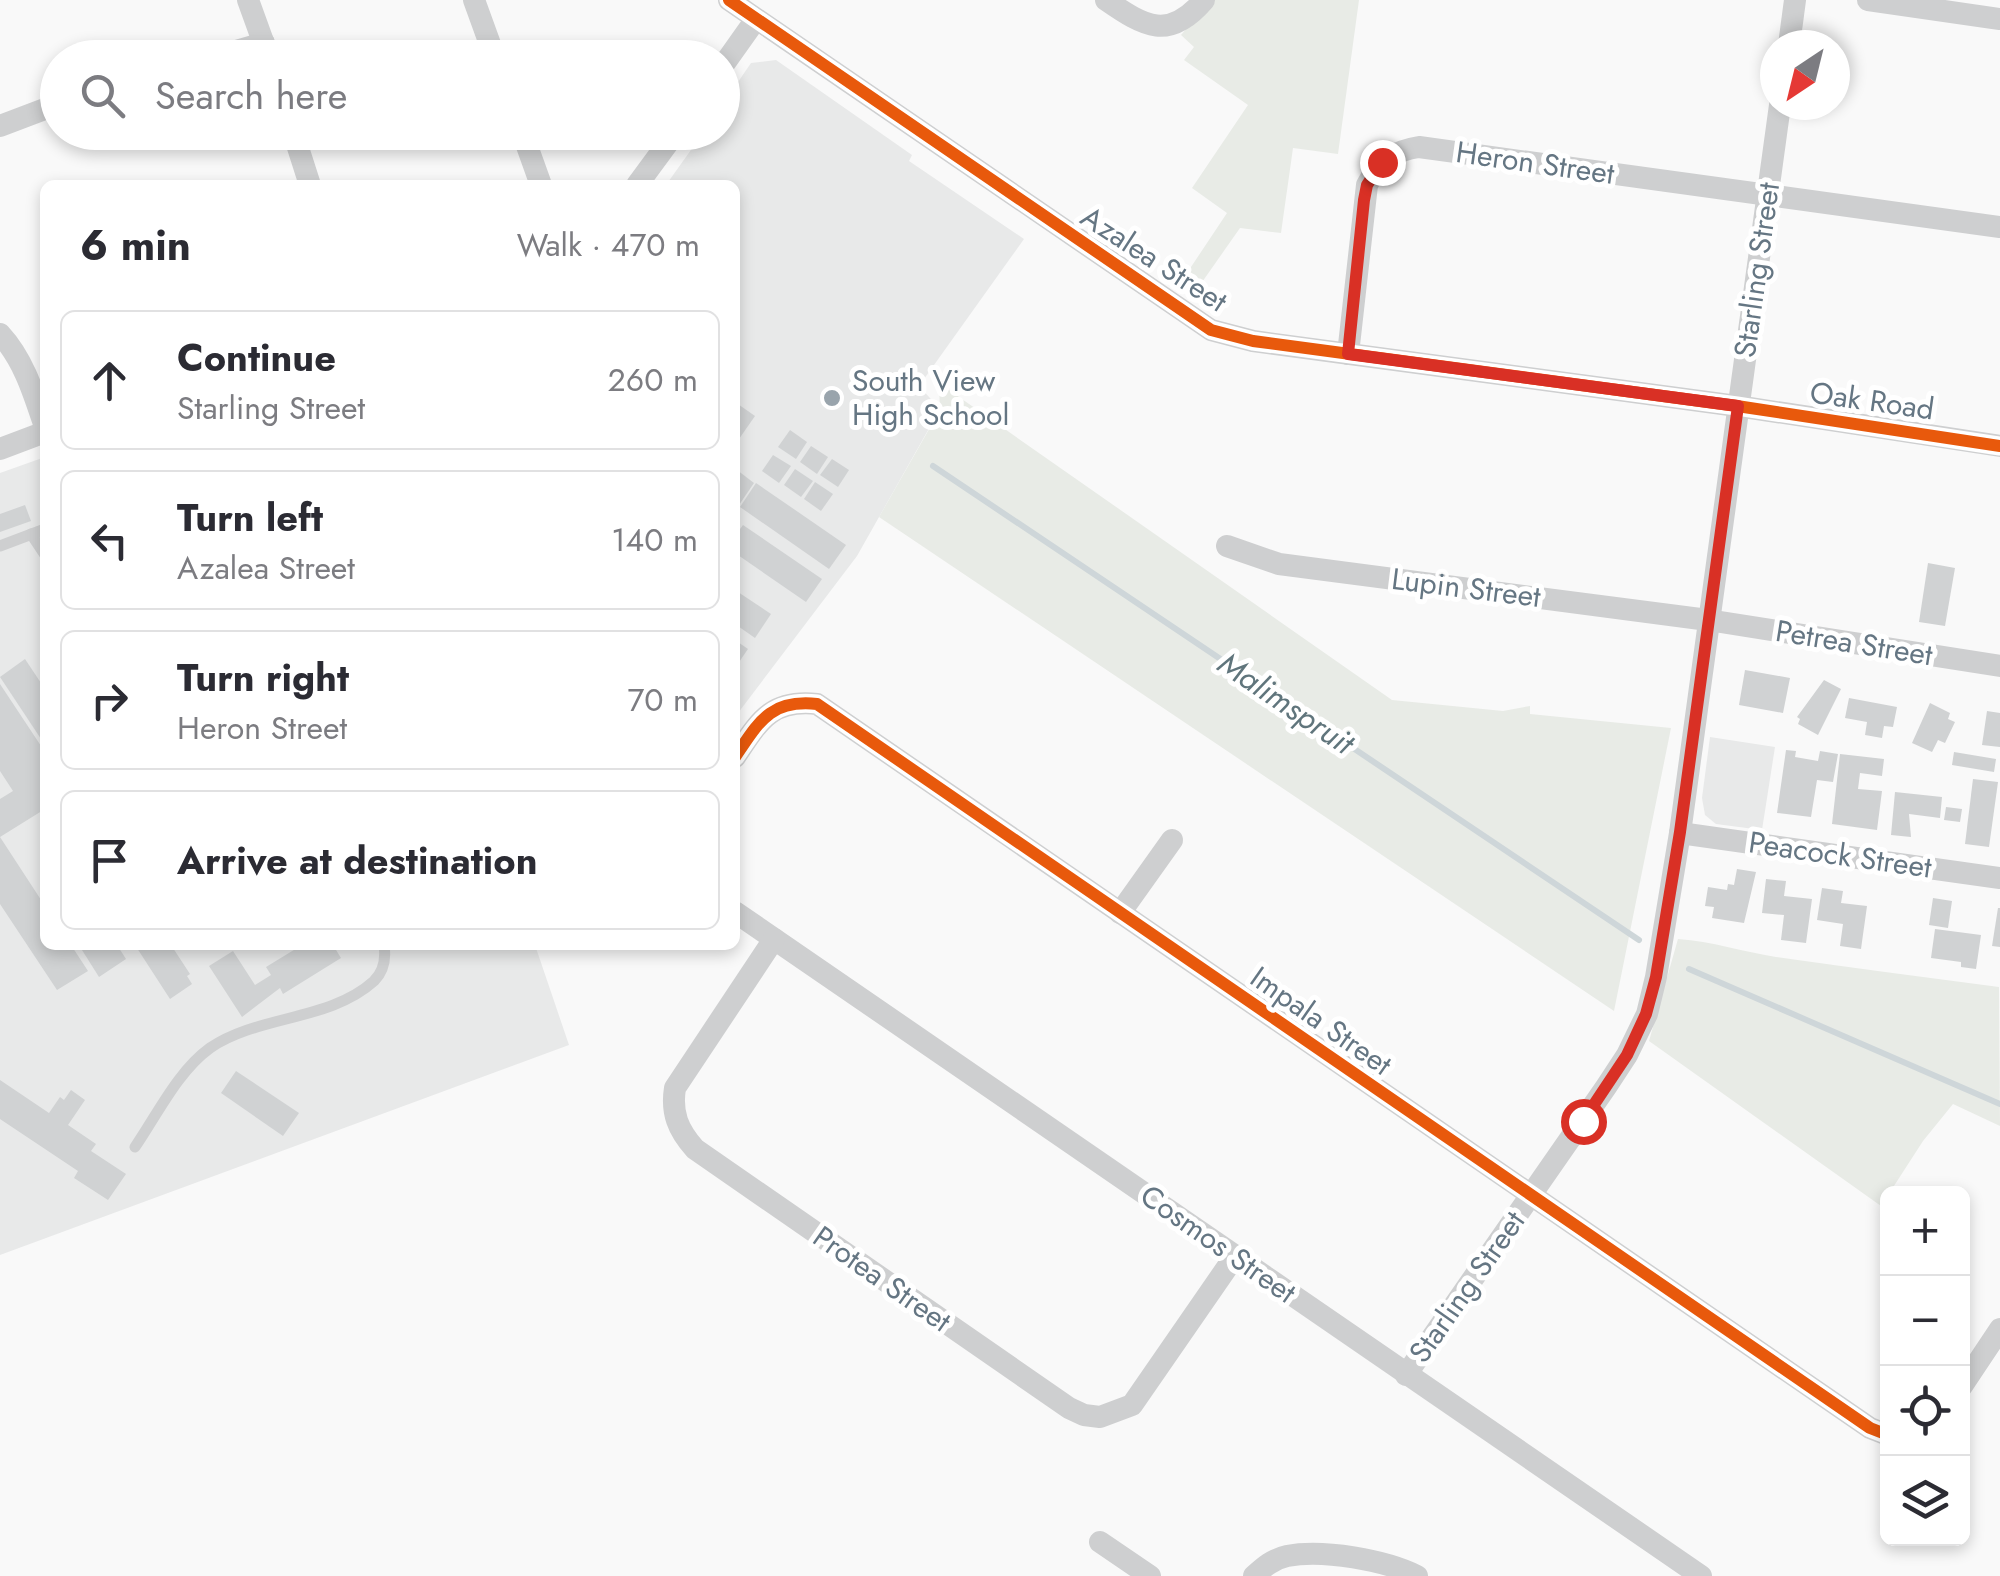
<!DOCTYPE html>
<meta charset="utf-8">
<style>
body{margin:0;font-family:Jost,sans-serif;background:#f2f2f3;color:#2b2b33}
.controls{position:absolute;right:30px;bottom:30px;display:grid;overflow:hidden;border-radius:15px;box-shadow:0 5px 15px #0003}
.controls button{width:90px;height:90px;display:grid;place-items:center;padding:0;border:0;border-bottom:2px solid #e1e1e2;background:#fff;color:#2b2b33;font:50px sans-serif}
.compass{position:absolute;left:1760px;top:30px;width:90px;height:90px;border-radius:50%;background:#fff;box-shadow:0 5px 15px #0003;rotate:215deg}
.stop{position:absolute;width:30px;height:30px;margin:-22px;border:8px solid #d93025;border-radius:50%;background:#fff}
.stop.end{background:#d93025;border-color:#fff;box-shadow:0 2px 10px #0008}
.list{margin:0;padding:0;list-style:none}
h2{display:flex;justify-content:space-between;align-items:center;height:130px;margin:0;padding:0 40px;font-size:42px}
h2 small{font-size:32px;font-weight:400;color:#7c7c81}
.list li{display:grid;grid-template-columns:65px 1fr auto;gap:30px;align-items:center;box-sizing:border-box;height:140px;margin:0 20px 20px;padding:0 20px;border:2px solid #e1e1e2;border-radius:15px}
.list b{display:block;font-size:38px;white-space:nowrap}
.list p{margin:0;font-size:32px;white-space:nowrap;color:#7c7c81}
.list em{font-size:32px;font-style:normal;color:#7c7c81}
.icon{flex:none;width:55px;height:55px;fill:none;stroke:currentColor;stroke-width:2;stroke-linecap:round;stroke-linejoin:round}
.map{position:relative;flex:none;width:2000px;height:1576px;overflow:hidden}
.search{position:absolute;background:#fff;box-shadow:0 5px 15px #0003;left:40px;top:40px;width:700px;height:110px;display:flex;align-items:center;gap:25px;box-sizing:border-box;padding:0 35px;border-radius:55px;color:#7c7c81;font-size:38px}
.panel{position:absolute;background:#fff;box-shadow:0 5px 15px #0003;left:40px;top:180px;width:700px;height:770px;border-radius:15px}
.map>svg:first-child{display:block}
.built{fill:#e8e9e9}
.green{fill:#e8ebe6}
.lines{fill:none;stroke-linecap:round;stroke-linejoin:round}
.stream{stroke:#ced6d9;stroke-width:6}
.building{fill:#d0d2d3}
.lane{stroke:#cecfd0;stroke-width:11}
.street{stroke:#cecfd0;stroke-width:22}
.cycleway-casing{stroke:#fff;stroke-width:19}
.cycleway{stroke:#e8590c;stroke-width:12}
.route{stroke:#d93025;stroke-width:12}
.poi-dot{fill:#99a4ac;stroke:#fff;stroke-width:4}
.labels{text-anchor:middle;stroke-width:10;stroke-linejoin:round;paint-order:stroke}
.street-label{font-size:30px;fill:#657683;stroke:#fff}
.poi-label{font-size:30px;fill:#657683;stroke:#fff;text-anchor:start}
.water-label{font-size:32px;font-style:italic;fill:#60757c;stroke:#fff}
</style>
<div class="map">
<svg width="2000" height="1576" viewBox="0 0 2000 1576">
<rect width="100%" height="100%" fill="#f9f9f9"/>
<!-- built -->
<g class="built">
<polygon points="776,60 912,155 909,161 1024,239 919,386 940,409 857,556 735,717 735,185 666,185 703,133 722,132 723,104 751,63"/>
<polygon points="45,457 45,945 535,945 569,1045 0,1255 0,473"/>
<polygon points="1710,737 1775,747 1762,830 1716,824 1705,815 1702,798"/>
</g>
<!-- green -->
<g class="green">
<polygon points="1211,0 1359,0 1338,154 1293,148 1281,233 1240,228 1193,295 1179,285 1227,213 1192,188 1248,105 1184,60 1194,47 1181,35"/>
<polygon points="939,383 1392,700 1503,711 1530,706 1530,714 1671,728 1614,1011 879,517 940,410"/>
<path d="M 1678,939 C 1712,941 1743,952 1776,957 C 1851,968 1925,977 1999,987 L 2000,1126 L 1953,1104 L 1923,1141 L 1881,1206 L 1649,1041 Z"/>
</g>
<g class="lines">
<!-- stream -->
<g class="stream">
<polyline points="933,466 1639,940"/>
<polyline points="1689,969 2000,1104"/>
</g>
</g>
<!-- building -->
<g class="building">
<polygon points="735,402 755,416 739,439 735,436"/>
<polygon points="790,430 807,442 796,459 778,447"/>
<polygon points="811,446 828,457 817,474 800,462"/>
<polygon points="773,455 791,466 779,483 762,471"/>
<polygon points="832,459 849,470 838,487 820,475"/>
<polygon points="795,469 813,481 801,497 784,485"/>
<polygon points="737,470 754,483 739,505 735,503"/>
<polygon points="815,482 833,494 821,511 804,499"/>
<polygon points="756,483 846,545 829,569 740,507"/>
<polygon points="25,505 31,521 0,532 0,514"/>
<polygon points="743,525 822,579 806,602 735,553 735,536"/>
<polygon points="1928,563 1955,568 1945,626 1919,622"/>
<polygon points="735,590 771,614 755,638 735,624"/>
<polygon points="735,640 748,649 735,668"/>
<polygon points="25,659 45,689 45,745 0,677"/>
<polygon points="1745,670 1790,678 1783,713 1739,705"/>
<polygon points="1824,680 1841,689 1818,735 1798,724 1800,719 1797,717"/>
<polygon points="0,684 45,752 45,809 0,837 45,906 45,945 71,945 88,971 57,990 0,904 0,799 13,791 0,771"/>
<polygon points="1849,698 1897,707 1893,727 1884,726 1882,738 1865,735 1867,722 1845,718"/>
<polygon points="1930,703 1950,713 1948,719 1955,722 1945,743 1938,740 1932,752 1912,743"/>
<polygon points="1987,711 2000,713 2000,747 1982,745"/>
<polygon points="1786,750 1796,751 1795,757 1818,761 1820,751 1838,754 1833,782 1817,780 1811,817 1777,813"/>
<polygon points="1954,752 1996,759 1994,772 1952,765"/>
<polygon points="1840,754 1884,759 1882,776 1860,773 1858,789 1882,791 1877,830 1832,824"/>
<polygon points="1973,779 1998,782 1989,847 1965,844"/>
<polygon points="1895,792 1942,797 1940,818 1909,814 1911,837 1891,835"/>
<polygon points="1946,807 1962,809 1960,822 1944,820"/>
<polygon points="1737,869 1756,872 1744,923 1712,918 1714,907 1705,906 1708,887 1727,890 1728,884 1734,885"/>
<polygon points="1766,879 1786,881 1784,896 1812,899 1806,943 1781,940 1784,915 1762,913"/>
<polygon points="1822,888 1843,891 1841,903 1867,906 1861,949 1840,946 1843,924 1817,920"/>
<polygon points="1933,898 1952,901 1948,928 1929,925"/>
<polygon points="1998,908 2000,908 2000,947 1992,946"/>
<polygon points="1935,929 1981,935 1976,969 1961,967 1961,962 1931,958"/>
<polygon points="89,945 117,945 126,959 99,977 82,950"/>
<polygon points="135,945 171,945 190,974 187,976 192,984 170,999"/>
<polygon points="302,945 333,945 341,958 283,994 280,988 242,1017 209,966 233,951 255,985 271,975 266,967"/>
<polygon points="236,1071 299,1113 283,1136 221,1093"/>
<polygon points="0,1080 49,1113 60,1097 64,1100 71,1090 85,1100 68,1125 96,1144 91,1151 126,1174 108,1200 74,1178 78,1171 0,1119"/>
</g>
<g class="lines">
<!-- lane -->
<g class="lane">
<polyline points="31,534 45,555"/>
<polyline points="0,546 45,529"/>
<path d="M 135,1147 C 157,1115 178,1071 210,1048 C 258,1015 330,1021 374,981 C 384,971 386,958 384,945"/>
</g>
<!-- street -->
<g class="street">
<polyline points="248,0 269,58"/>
<polyline points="474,0 495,58"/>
<polyline points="729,0 1211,330 1253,341 1737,406 2000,446"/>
<path d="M 1106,0 C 1145,27 1169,41 1204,0"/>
<polyline points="1868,0 2000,19"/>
<polyline points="1789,45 1795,0"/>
<polyline points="212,58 264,43"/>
<polyline points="722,67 756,19"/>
<polyline points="0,126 58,104"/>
<polyline points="293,132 310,185"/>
<polyline points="522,132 541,185"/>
<polyline points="637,185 676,132"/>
<path d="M 0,334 C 24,360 34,394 45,427"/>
<path d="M 1348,354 L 1367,185 C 1379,161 1393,151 1419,147 L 2000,227"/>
<polyline points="0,449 45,432"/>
<polyline points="1227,546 1279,564 1708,620 2000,666"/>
<path d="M 735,757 C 759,722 770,699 817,704 L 1870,1428 L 1888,1435"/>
<polyline points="1680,833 2000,878"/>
<polyline points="735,912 1701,1576"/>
<polyline points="1120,913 1172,840"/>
<path d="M 774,939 L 675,1088 C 671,1113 678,1130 695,1149 L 1069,1408 L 1084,1415 L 1100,1417 L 1132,1405 L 1235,1256"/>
<polyline points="1406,1375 1606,1087 1627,1055 1647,1014 1656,977 1680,833 1780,105"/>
<polyline points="1962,1386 2000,1329"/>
<polyline points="1100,1542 1150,1576"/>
<path d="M 1254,1576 C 1264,1567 1273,1559 1287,1556 C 1323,1549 1385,1560 1417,1576"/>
</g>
<!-- cycleway casing -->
<g class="cycleway-casing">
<g id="cycleway">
<polyline points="729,0 1211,330 1253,341 1737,406 2000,446"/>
<path d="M 735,757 C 759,722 770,699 817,704 L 1870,1428 L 1888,1435"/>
</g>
</g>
<!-- cycleway -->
<use href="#cycleway" class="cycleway"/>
</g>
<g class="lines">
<!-- route -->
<polyline class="route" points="1382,162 1367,185 1364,200 1348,354 1738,406 1680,832 1656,977 1646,1014 1627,1055 1583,1121"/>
</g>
<!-- markers -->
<circle class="poi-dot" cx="832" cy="398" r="10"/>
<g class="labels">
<!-- street labels -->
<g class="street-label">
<text transform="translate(1535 163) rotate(8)" y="10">Heron Street</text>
<text transform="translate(1154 259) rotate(33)" y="10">Azalea Street</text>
<text transform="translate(1757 270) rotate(-82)" y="10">Starling Street</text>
<text transform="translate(1872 401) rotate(8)" y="10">Oak Road</text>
<text transform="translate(1466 588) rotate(7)" y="10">Lupin Street</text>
<text transform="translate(1854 643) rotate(9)" y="10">Petrea Street</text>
<text transform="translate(1840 855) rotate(8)" y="10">Peacock Street</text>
<text transform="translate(1321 1021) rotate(35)" y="10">Impala Street</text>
<text transform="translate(1218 1244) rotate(35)" y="10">Cosmos Street</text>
<text transform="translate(882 1279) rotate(35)" y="10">Protea Street</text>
<text transform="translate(1467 1287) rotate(-55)" y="10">Starling Street</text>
</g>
<!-- poi labels -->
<g class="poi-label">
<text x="852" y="391">South View<tspan x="852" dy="34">High School</tspan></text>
</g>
<!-- water labels -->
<g class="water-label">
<text transform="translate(1286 703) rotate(34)" y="11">Malimspruit</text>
</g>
</g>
</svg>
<div class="controls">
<button>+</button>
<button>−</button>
<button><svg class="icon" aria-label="locate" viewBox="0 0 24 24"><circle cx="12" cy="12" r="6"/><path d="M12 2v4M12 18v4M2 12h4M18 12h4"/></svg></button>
<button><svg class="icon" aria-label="layers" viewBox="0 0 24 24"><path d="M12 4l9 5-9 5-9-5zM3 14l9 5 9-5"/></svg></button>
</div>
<svg class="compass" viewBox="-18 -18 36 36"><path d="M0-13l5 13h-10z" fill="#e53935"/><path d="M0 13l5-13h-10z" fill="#7c7c81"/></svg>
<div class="stop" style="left:1583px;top:1121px"></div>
<div class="stop end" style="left:1382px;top:162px"></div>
<div class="search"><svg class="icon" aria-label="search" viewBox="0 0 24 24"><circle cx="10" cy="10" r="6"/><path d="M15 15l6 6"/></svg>Search here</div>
<section class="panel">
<h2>6 min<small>Walk · 470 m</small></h2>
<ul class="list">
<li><svg class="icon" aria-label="ahead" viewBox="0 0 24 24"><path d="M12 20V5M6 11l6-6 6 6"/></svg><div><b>Continue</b><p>Starling Street</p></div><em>260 m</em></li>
<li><svg class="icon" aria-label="left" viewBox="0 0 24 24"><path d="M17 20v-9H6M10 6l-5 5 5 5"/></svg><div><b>Turn left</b><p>Azalea Street</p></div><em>140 m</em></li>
<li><svg class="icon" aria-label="right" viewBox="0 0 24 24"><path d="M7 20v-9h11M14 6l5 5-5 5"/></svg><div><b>Turn right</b><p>Heron Street</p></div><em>70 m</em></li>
<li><svg class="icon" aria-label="arrive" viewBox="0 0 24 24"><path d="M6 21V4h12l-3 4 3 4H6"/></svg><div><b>Arrive at destination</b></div></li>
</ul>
</section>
</div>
